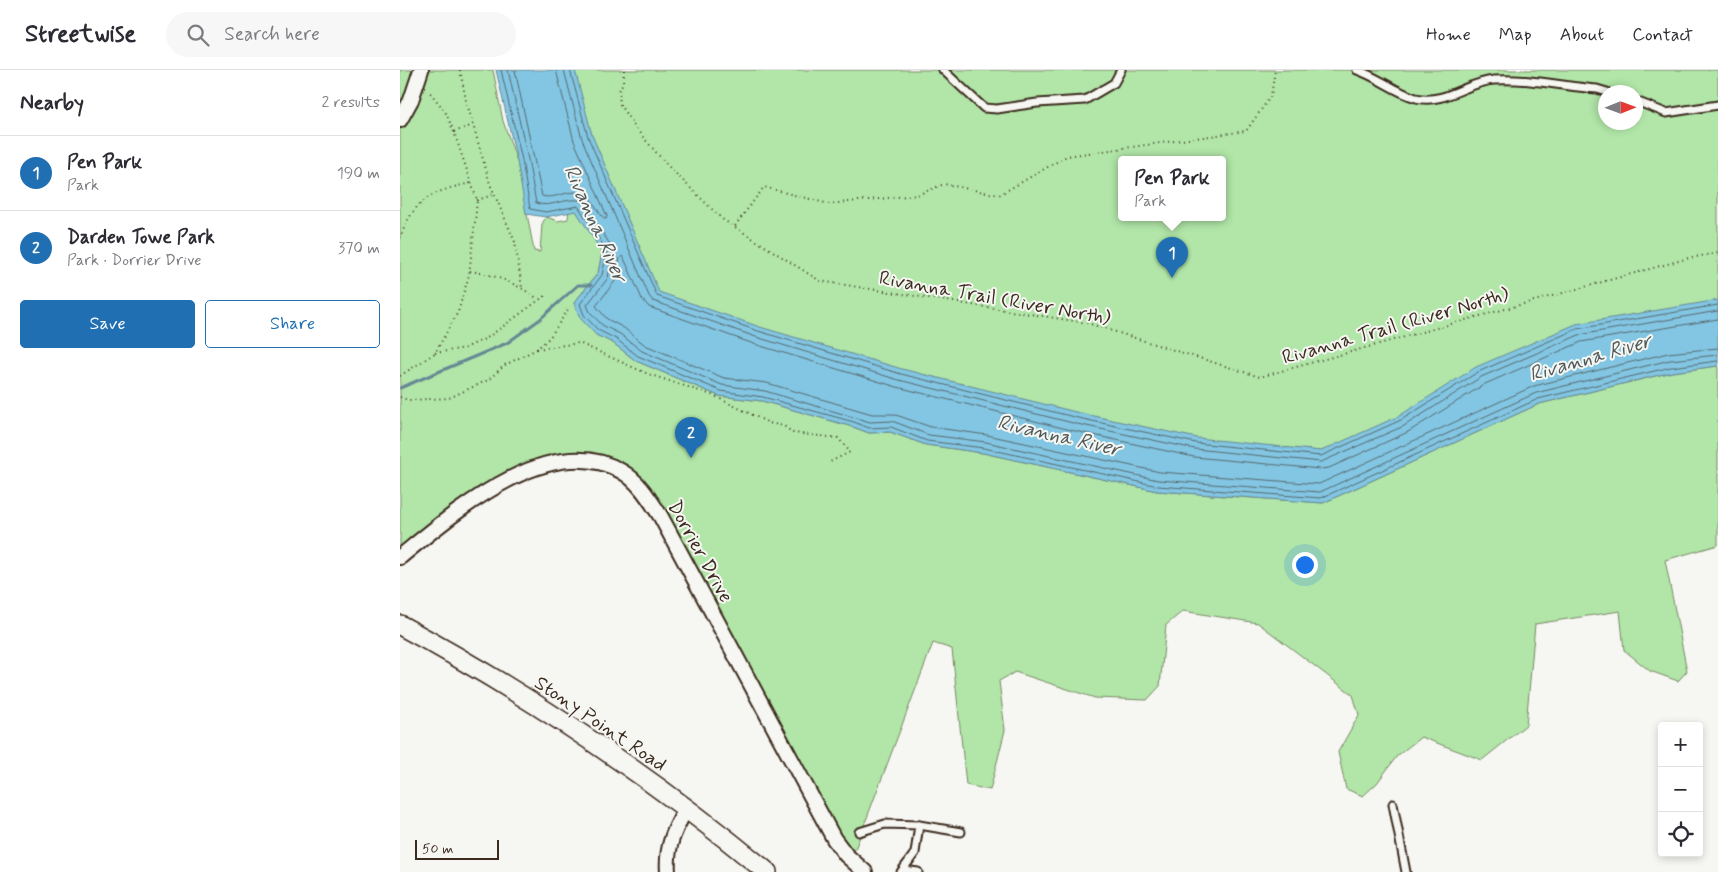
<!DOCTYPE html>
<meta charset="utf-8">
<style>
body{margin:0;font-family:Mynerve,sans-serif;background:#f7f7f7;color:#2b2b33}
.controls{position:absolute;right:15px;bottom:15px;display:grid;overflow:hidden;border-radius:5px;box-shadow:0 2px 8px #0003}
.controls button{width:45px;height:45px;display:grid;place-items:center;padding:0;border:0;border-bottom:1px solid #e1e1e2;background:#fff;color:#2b2b33;font:25px sans-serif}
.compass{position:absolute;left:1198px;top:15px;width:45px;height:45px;border-radius:50%;background:#fff;box-shadow:0 2px 8px #0003;rotate:89deg}
.scale{position:absolute;left:15px;bottom:12px;width:84px;box-sizing:border-box;padding-left:5px;border:2px solid #3b2a1e;border-top:0;font-size:14px;line-height:18px;white-space:nowrap;color:#3b2a1e;-webkit-text-stroke:4px #f6f6f2;paint-order:stroke}
.you{position:absolute;left:904px;top:494px;width:18px;height:18px;margin:-12px;border:4px solid #fff;border-radius:50%;background:#1a73e8;box-shadow:0 0 0 8px #1a73e833}
.badge{display:grid;place-items:center;width:32px;height:32px;border-radius:50%;background:#1f6fb2;color:#fff;font-size:16px;font-weight:700}
.pin{position:absolute;translate:-50% -41px;filter:drop-shadow(0 1px 2px #0008)}
.pin::after{content:'';position:absolute;top:26px;width:18px;height:15px;background:inherit;clip-path:polygon(0 0,100% 0,50% 100%)}
.popup{position:absolute;left:718px;top:86px;width:108px;height:65px;box-sizing:border-box;display:grid;place-content:center;border-radius:5px;background:#fff;filter:drop-shadow(0 1px 4px #0005);font-size:16px;white-space:nowrap;color:#7c7c81}
.popup b{font-size:19px;color:#2b2b33}
.popup::after{content:'';position:absolute;left:50%;top:100%;margin-left:-10px;border:10px solid transparent;border-top-color:#fff}
.list{margin:0;padding:0;list-style:none}
h2{display:flex;justify-content:space-between;align-items:center;height:65px;margin:0;padding:0 20px;font-size:21px}
h2 small{font-size:16px;font-weight:400;color:#7c7c81}
.list li{display:grid;grid-template-columns:32px 1fr auto;gap:15px;align-items:center;box-sizing:border-box;height:75px;padding:0 20px;border-top:1px solid #e1e1e2}
.list b{display:block;font-size:19px;white-space:nowrap}
.list p{margin:0;font-size:16px;white-space:nowrap;color:#7c7c81}
.list em{font-size:16px;font-style:normal;color:#7c7c81}
.actions{display:flex;gap:10px;padding:15px 20px}
.actions a{flex:1;padding:11px 0;border:1px solid #1f6fb2;border-radius:5px;text-align:center;font-size:18px;color:#1f6fb2}
.actions .main{background:#1f6fb2;color:#fff}
.icon{flex:none;width:28px;height:28px;fill:none;stroke:currentColor;stroke-width:2;stroke-linecap:round;stroke-linejoin:round}
.map{position:relative;flex:none;width:1318px;height:802px;overflow:hidden}
header{display:flex;align-items:center;gap:30px;box-sizing:border-box;height:70px;padding:0 25px;background:#fff;border-bottom:1px solid #e1e1e2}
header strong{font-size:24px}
nav{display:flex;gap:28px;margin-inline-start:auto;font-size:18px}
.search{width:350px;height:45px;background:#f7f7f7;display:flex;align-items:center;gap:12px;box-sizing:border-box;padding:0 18px;border-radius:28px;color:#7c7c81;font-size:19px}
main{display:flex}
aside{flex:1;background:#fff}
.map>svg:first-child{display:block}
.green{fill:#b1e6a8;stroke:#768863;fill-rule:evenodd}
.water{fill:#82c6e3;stroke:#668894}
.lines{fill:none;stroke-linecap:round;stroke-linejoin:round}
.shore{stroke:#57686d;stroke-width:1}
.stream{stroke:#668894;stroke-width:3}
.lane-casing{stroke:#3b2a1e;stroke-width:11}
.street-casing{stroke:#3b2a1e;stroke-width:18}
.secondary-casing{stroke:#3b2a1e;stroke-width:22}
.path{stroke:#3b2a1e;stroke-width:2;stroke-dasharray:1 4;stroke-linecap:butt}
.lane{stroke:#f6f6f2;stroke-width:7}
.street{stroke:#f6f6f2;stroke-width:14}
.secondary{stroke:#f6f6f2;stroke-width:19}
.labels{text-anchor:middle;stroke-width:4;stroke-linejoin:round;paint-order:stroke}
.street-label{font-size:20px;fill:#3b2a1e;stroke:#f6f6f2}
.water-label{font-size:21px;font-style:italic;fill:#505959;stroke:#f6f6f2}
</style>
<header>
<strong>Streetwise</strong>
<div class="search"><svg class="icon" aria-label="search" viewBox="0 0 24 24"><circle cx="10" cy="10" r="6"/><path d="M15 15l6 6"/></svg>Search here</div>
<nav><a>Home</a><a>Map</a><a>About</a><a>Contact</a></nav>
</header>
<main>
<aside>
<h2>Nearby<small>2 results</small></h2>
<ul class="list">
<li><span class="badge">1</span><div><b>Pen Park</b><p>Park</p></div><em>190 m</em></li>
<li><span class="badge">2</span><div><b>Darden Towe Park</b><p>Park · Dorrier Drive</p></div><em>370 m</em></li>
</ul>
<div class="actions"><a class="main">Save</a><a>Share</a></div>
</aside>
<div class="map">
<svg width="1318" height="802" viewBox="0 0 1318 802">
<rect width="100%" height="100%" fill="#f6f6f2"/>
<filter id="ink" filterUnits="userSpaceOnUse"><feTurbulence type="fractalNoise" baseFrequency=".02" numOctaves="2"/><feDisplacementMap in="SourceGraphic" scale="10" xChannelSelector="R" yChannelSelector="G"/><feConvolveMatrix kernelMatrix="1 2 1 2 8 2 1 2 1" color-interpolation-filters="sRGB"/></filter>
<g filter="url(#ink)">
<!-- green -->
<path class="green" d="M 0,0 L 93,0 L 103,51 L 117,91 L 134,181 L 140,182 L 142,154 L 146,147 L 158,151 L 168,149 L 169,138 L 148,0 L 1318,0 L 1318,243 L 999,346 L 931,382 L 815,372 L 686,352 L 296,257 L 202,184 L 198,203 L 174,233 L 196,265 L 213,273 L 236,291 L 319,326 L 362,331 L 453,357 L 469,363 L 490,362 L 526,375 L 583,383 L 757,421 L 923,433 L 1139,334 L 1272,302 L 1318,296 L 1318,475 L 1265,490 L 1287,601 L 1278,611 L 1250,601 L 1224,580 L 1220,541 L 1135,554 L 1126,655 L 1082,690 L 1021,667 L 997,686 L 977,713 L 963,726 L 946,719 L 938,682 L 959,645 L 953,625 L 858,553 L 783,541 L 766,555 L 760,616 L 747,630 L 695,628 L 615,602 L 599,611 L 605,660 L 590,720 L 566,715 L 552,579 L 533,573 L 454,782 L 432,770 L 244,423 L 201,396 L 147,397 L 97,419 L 0,488 ZM 1206,22 L 1236,22 L 1236,52 L 1206,52 ZM 722,89 L 822,89 L 822,147 L 722,147 Z"/>
<!-- water -->
<polygon class="water" points="96,0 175,0 192,65 259,222 360,257 502,299 680,343 797,368 921,381 999,346 1076,297 1176,254 1318,230 1318,296 1272,302 1139,334 923,433 757,421 583,383 526,375 490,362 469,363 453,357 362,331 319,326 236,291 213,273 196,265 180,248 174,233 198,203 202,182 176,141 146,147 126,144 117,91"/>
<g class="lines">
<!-- shore -->
<g class="shore">
<polyline points="101,0 122,90 130,139 146,142 178,136 207,181 202,205 180,234 184,245 198,260 216,269 238,286 321,321 363,327 454,352 469,358 491,357 527,371 584,378 758,416 921,428 1138,329 1271,297 1318,291"/>
<path d="M 108,0 L 128,89 L 136,133 C 151,139 167,126 182,131 L 213,179 L 208,208 L 187,235 L 190,242 L 202,255 L 220,264 L 242,281 L 322,315 L 365,321 L 470,352 L 492,351 L 529,365 L 586,372 L 758,410 L 920,422 L 1136,323 L 1270,290 L 1318,285"/>
<path d="M 115,0 L 142,126 C 154,130 169,119 182,123 C 195,127 196,144 206,149 L 207,146 L 174,71 L 156,0"/>
<polyline points="164,0 182,69 249,226 253,231 356,267 499,310 677,354 795,379 921,392 1004,356 1081,307 1179,265 1318,241"/>
<polyline points="170,0 188,67 257,226 358,261 501,304 678,348 796,373 921,386 1001,350 1078,302 1177,259 1318,235"/>
<polyline points="1318,249 1181,272 1085,314 1008,362 929,398 920,399 794,387 675,361 497,317 354,274 249,237 242,229 223,186 220,188 215,211 196,236 207,249 224,258 245,275 324,308 367,313 472,344 493,344 531,357 587,365 760,402 919,414 1134,316 1268,283 1318,278"/>
</g>
<!-- stream -->
<polyline class="stream" points="0,318 107,273 139,250 178,215 191,215"/>
<!-- lane casing -->
<g class="lane-casing">
<g id="lane">
<polyline points="543,0 584,38 597,39 637,33 685,30 714,13 721,0"/>
<path d="M 957,0 C 978,7 995,22 1016,28 C 1044,35 1067,12 1094,10 C 1127,8 1163,16 1197,19 L 1207,22"/>
<polyline points="1236,31 1266,43 1318,35"/>
<polyline points="993,734 1006,802"/>
<polyline points="519,755 561,762"/>
<polyline points="459,762 485,754 519,755 515,783 501,802"/>
<polyline points="504,800 518,802"/>
</g>
</g>
<!-- street casing -->
<g class="street-casing">
<g id="street">
<polyline points="0,50 11,30 21,0"/>
<path d="M 0,487 C 53,444 149,359 221,401 C 239,411 250,430 261,447 L 434,769 L 446,785 L 465,802"/>
<path d="M 268,802 C 266,777 274,760 286,739"/>
</g>
</g>
<!-- secondary casing -->
<g class="secondary-casing">
<path id="secondary" d="M 0,555 C 129,625 253,708 367,802"/>
</g>
<!-- path -->
<g class="path">
<polyline points="60,0 66,30 90,114 115,172 122,218"/>
<polyline points="224,0 223,12 219,21 220,35 236,59 268,96 322,149 420,211 687,253 860,307 1289,188 1318,183"/>
<polyline points="54,62 73,55"/>
<polyline points="77,130 93,125"/>
<polyline points="335,156 364,117 429,134 517,125 544,114 599,125 667,86 846,61 871,26 875,0"/>
<path d="M 0,169 C 13,129 33,121 71,113"/>
<path d="M 70,201 C 96,205 116,213 138,229"/>
<polyline points="137,279 179,273 248,304 312,325 369,353 384,356 393,363 438,368 450,382 428,393"/>
<polyline points="35,283 65,278 87,268 146,225"/>
<polyline points="0,306 35,283 58,242 69,205 75,152 77,130 54,62 45,41 28,20"/>
<polyline points="0,327 8,330 49,328 88,310 105,295 137,279 150,267 169,238"/>
</g>
<!-- lane -->
<use href="#lane" class="lane"/>
<!-- street -->
<use href="#street" class="street"/>
<!-- secondary -->
<use href="#secondary" class="secondary"/>
</g>
</g>
<g class="labels">
<!-- street labels -->
<g class="street-label">
<text transform="translate(595 227) rotate(10)" y="7">Rivanna Trail (River North)</text>
<text transform="translate(995 255) rotate(-16)" y="7">Rivanna Trail (River North)</text>
<text transform="translate(301 481) rotate(61)" y="7">Dorrier Drive</text>
<text transform="translate(201 653) rotate(34)" y="7">Stony Point Road</text>
</g>
<!-- water labels -->
<g class="water-label">
<text transform="translate(196 153) rotate(66)" y="7">Rivanna River</text>
<text transform="translate(1190 287) rotate(-16)" y="7">Rivanna River</text>
<text transform="translate(659 365) rotate(13)" y="7">Rivanna River</text>
</g>
</g>
</svg>
<div class="controls">
<button>+</button>
<button>−</button>
<button><svg class="icon" aria-label="locate" viewBox="0 0 24 24"><circle cx="12" cy="12" r="6"/><path d="M12 2v4M12 18v4M2 12h4M18 12h4"/></svg></button>
</div>
<svg class="compass" viewBox="-18 -18 36 36"><path d="M0-13l5 13h-10z" fill="#e53935"/><path d="M0 13l5-13h-10z" fill="#7c7c81"/></svg>
<div class="scale">50 m</div>
<div class="you"></div>
<div class="pin badge" style="left:772px;top:208px">1</div>
<div class="popup"><b>Pen Park</b>Park</div>
<div class="pin badge" style="left:291px;top:388px">2</div>
</div>
</main>
